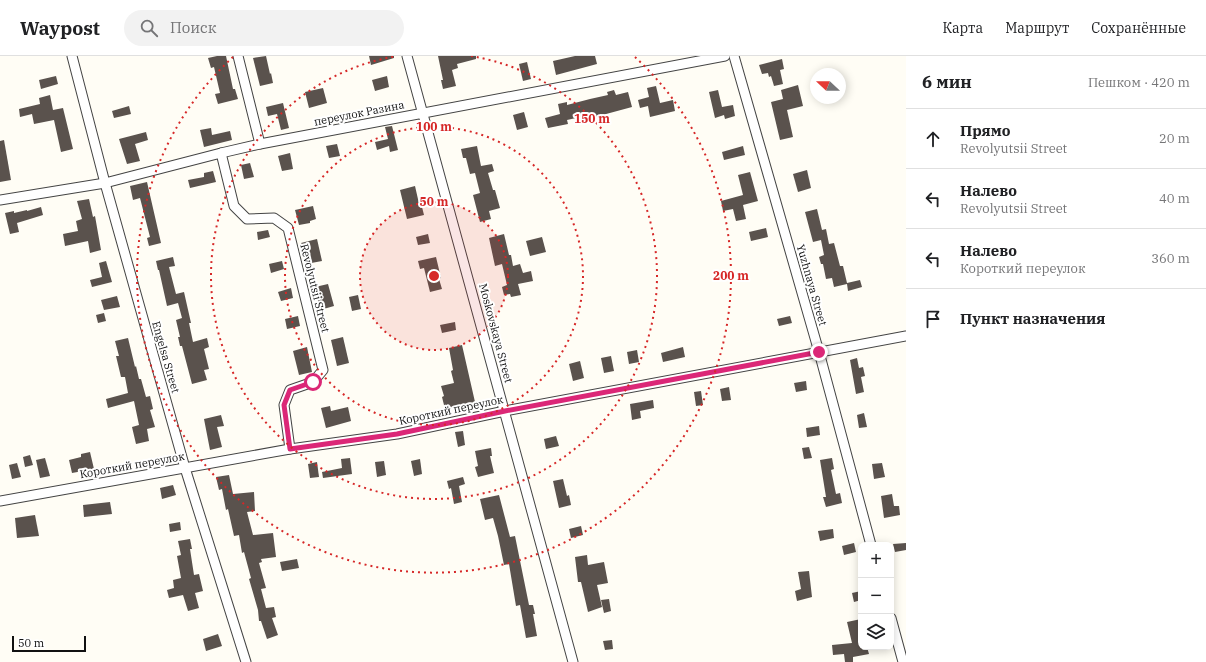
<!DOCTYPE html>
<html lang="ru">
<meta charset="utf-8">
<style>
body{margin:0;font-family:"IBM Plex Serif",serif;background:#f2f2f2;color:#202124}
.controls{position:absolute;right:12px;bottom:12px;display:grid;overflow:hidden;border-radius:8px;box-shadow:0 2px 10px #0003}
.controls button{width:36px;height:36px;display:grid;place-items:center;padding:0;border:0;border-bottom:1px solid #e0e0e0;background:#fff;color:#202124;font:20px sans-serif}
.compass{position:absolute;left:810px;top:12px;width:36px;height:36px;border-radius:50%;background:#fff;box-shadow:0 2px 10px #0003;rotate:292deg}
.scale{position:absolute;left:12px;bottom:10px;width:74px;box-sizing:border-box;padding-left:4px;border:2px solid #111;border-top:0;font-size:11px;line-height:14px;white-space:nowrap;color:#111;-webkit-text-stroke:3px #fff;paint-order:stroke}
.stop{position:absolute;width:12px;height:12px;margin:-9px;border:3px solid #db2777;border-radius:50%;background:#fff}
.stop.end{background:#db2777;border-color:#fff;box-shadow:0 1px 4px #0008}
.list{margin:0;padding:0;list-style:none}
h2{display:flex;justify-content:space-between;align-items:center;height:52px;margin:0;padding:0 16px;font-size:17px}
h2 small{font-size:13px;font-weight:400;color:#757577}
.list li{display:grid;grid-template-columns:26px 1fr auto;gap:12px;align-items:center;box-sizing:border-box;height:60px;padding:0 16px;border-top:1px solid #e0e0e0}
.list b{display:block;font-size:15px;white-space:nowrap}
.list p{margin:0;font-size:13px;white-space:nowrap;color:#757577}
.list em{font-size:13px;font-style:normal;color:#757577}
.icon{flex:none;width:22px;height:22px;fill:none;stroke:currentColor;stroke-width:2;stroke-linecap:round;stroke-linejoin:round}
.map{position:relative;flex:none;width:906px;height:606px;overflow:hidden}
header{display:flex;align-items:center;gap:24px;box-sizing:border-box;height:56px;padding:0 20px;background:#fff;border-bottom:1px solid #e0e0e0}
header strong{font-size:19px}
nav{display:flex;gap:22px;margin-inline-start:auto;font-size:14px}
.search{width:280px;height:36px;background:#f2f2f2;display:flex;align-items:center;gap:10px;box-sizing:border-box;padding:0 14px;border-radius:22px;color:#757577;font-size:15px}
main{display:flex}
aside{flex:1;background:#fff}
.map>svg:first-child{display:block}
.building{fill:#5a524d}
.lines{fill:none;stroke-linecap:round;stroke-linejoin:round}
.minor-casing{stroke:#444;stroke-width:11}
.minor{stroke:#fff;stroke-width:9}
.route{stroke:#db2777;stroke-width:5}
.ring{fill:none;stroke:#d62828;stroke-width:2;stroke-dasharray:2 4}
.labels{text-anchor:middle;stroke-width:4;stroke-linejoin:round;paint-order:stroke}
.street-label{font-size:11px;fill:#111;stroke:#fff}
.centre{fill:#d62828;stroke:#fff;stroke-width:2}
.ring-label{font-size:12px;text-anchor:middle;font-weight:bold;fill:#d62828;stroke:#fff;stroke-width:4;stroke-linejoin:round;paint-order:stroke}
</style>
<header>
<strong>Waypost</strong>
<div class="search"><svg class="icon" aria-label="search" viewBox="0 0 24 24"><circle cx="10" cy="10" r="6"/><path d="M15 15l6 6"/></svg>Поиск</div>
<nav><a>Карта</a><a>Маршрут</a><a>Сохранённые</a></nav>
</header>
<main>
<div class="map">
<svg width="906" height="606" viewBox="0 0 906 606">
<rect width="100%" height="100%" fill="#fffdf5"/>
<!-- building -->
<g class="building">
<polygon points="217,0 226,0 233,33 235,33 238,43 218,48 215,38 220,37 214,11 211,12 208,2"/>
<polygon points="266,0 270,18 271,17 273,27 260,30 253,2"/>
<polygon points="369,0 394,0 394,2 371,9"/>
<polygon points="438,0 476,0 476,3 457,8 458,12 452,14 456,30 443,33 441,24 443,24"/>
<polygon points="575,0 595,0 597,8 556,19 553,5"/>
<polygon points="782,3 784,13 780,14 783,28 774,30 771,20 769,21 768,17 762,18 759,9"/>
<polygon points="527,6 531,23 523,25 519,8"/>
<polygon points="56,20 58,28 41,33 39,24"/>
<polygon points="387,20 389,31 375,35 372,24"/>
<polygon points="798,29 803,50 787,54 793,81 780,84 771,46 783,43 781,34"/>
<polygon points="656,30 660,47 673,44 675,55 650,61 648,50 640,52 638,44 649,41 647,32"/>
<polygon points="323,32 327,47 309,52 305,36"/>
<polygon points="614,34 616,39 628,36 632,51 595,61 594,58 567,64 568,68 548,72 545,62 560,58 558,48 567,46 567,49 590,43 608,39 607,36"/>
<polygon points="718,34 722,51 733,49 735,60 725,63 724,59 715,62 709,36"/>
<polygon points="50,39 53,54 63,52 73,93 61,96 54,64 34,68 32,58 20,61 19,53 40,48 39,42"/>
<polygon points="283,47 289,72 281,74 277,58 268,60 266,51"/>
<polygon points="129,50 131,58 114,62 112,55"/>
<polygon points="524,56 528,71 517,74 513,59"/>
<polygon points="392,70 398,94 390,96 389,90 377,94 375,86 388,83 385,71"/>
<polygon points="211,72 212,79 230,75 232,84 204,91 200,74"/>
<polygon points="146,76 148,84 135,88 140,105 127,108 119,83"/>
<polygon points="4,84 11,124 0,126 0,85"/>
<polygon points="337,88 340,100 329,102 326,90"/>
<polygon points="477,90 481,110 492,108 494,115 488,117 493,134 495,134 500,152 489,155 491,163 480,166 473,139 480,137 475,117 470,118 466,102 463,102 461,93"/>
<polygon points="743,90 745,99 724,104 722,96"/>
<polygon points="290,97 293,113 282,115 278,100"/>
<polygon points="250,107 254,121 244,123 241,109"/>
<polygon points="807,114 811,132 798,136 793,118"/>
<polygon points="213,115 216,126 190,132 188,124 204,121 204,117"/>
<polygon points="750,116 758,145 743,149 746,163 736,165 733,153 723,155 721,145 743,139 738,119"/>
<polygon points="147,126 161,187 149,190 147,182 150,181 140,142 133,144 130,130"/>
<polygon points="415,130 420,152 422,151 424,159 407,163 400,134"/>
<polygon points="89,143 93,161 95,160 101,194 90,197 88,185 65,190 63,178 78,175 76,165 82,163 77,145"/>
<polygon points="313,150 316,163 310,165 310,167 299,169 295,154"/>
<polygon points="41,151 43,159 17,167 19,176 10,178 5,157 14,155 14,157 27,154 27,155"/>
<polygon points="817,153 822,174 826,173 829,188 834,187 840,210 843,210 847,227 860,224 862,231 848,235 847,228 834,231 832,222 826,223 823,208 821,208 819,201 824,199 821,184 813,186 805,156"/>
<polygon points="766,172 768,181 751,185 749,176"/>
<polygon points="268,174 270,181 258,184 257,176"/>
<polygon points="428,178 430,187 418,189 416,181"/>
<polygon points="504,178 509,199 511,199 513,210 520,208 523,217 531,215 533,225 518,228 521,239 511,241 510,238 504,239 502,231 507,229 502,208 495,210 489,182"/>
<polygon points="542,181 546,196 530,200 526,185"/>
<polygon points="317,183 322,205 306,208 301,187"/>
<polygon points="173,201 175,210 169,211 176,238 184,236 191,267 189,267 193,286 207,282 209,291 204,293 209,313 204,314 207,324 192,328 182,290 180,290 178,281 180,281 176,264 182,262 178,247 167,250 159,214 158,214 156,205"/>
<polygon points="436,201 441,222 439,223 442,233 430,236 424,212 420,213 418,205"/>
<polygon points="106,205 112,226 92,231 90,224 102,221 99,207"/>
<polygon points="282,205 284,213 271,217 269,208"/>
<polygon points="328,228 334,250 320,254 315,231"/>
<polygon points="291,232 293,242 281,245 278,236"/>
<polygon points="358,239 361,253 352,255 349,241"/>
<polygon points="117,240 120,251 104,254 101,244"/>
<polygon points="104,257 106,265 98,267 96,259"/>
<polygon points="298,260 300,270 287,273 285,263"/>
<polygon points="790,260 792,267 779,270 777,263"/>
<polygon points="455,266 456,274 442,277 440,269"/>
<polygon points="343,281 349,307 337,310 331,284"/>
<polygon points="128,282 135,311 136,310 139,323 141,323 146,341 150,340 153,353 150,354 155,371 147,373 149,385 136,388 132,371 139,369 134,345 108,352 106,343 128,337 125,321 121,321 116,300 119,300 115,285"/>
<polygon points="462,289 475,346 445,353 442,341 444,340 441,330 454,327 451,315 453,314 449,292"/>
<polygon points="307,291 312,316 299,319 293,295"/>
<polygon points="683,291 685,301 663,306 661,297"/>
<polygon points="637,294 639,306 629,308 627,296"/>
<polygon points="611,300 614,315 604,317 601,302"/>
<polygon points="857,302 859,312 863,311 865,320 861,321 864,336 856,338 850,304"/>
<polygon points="580,305 584,322 573,325 569,308"/>
<polygon points="806,325 807,334 796,336 794,327"/>
<polygon points="729,331 731,344 722,345 720,333"/>
<polygon points="701,335 703,349 696,350 694,336"/>
<polygon points="653,344 654,352 640,355 641,362 632,364 630,348"/>
<polygon points="330,350 331,355 348,351 351,365 326,372 321,352"/>
<polygon points="864,357 867,371 859,372 857,359"/>
<polygon points="221,359 224,370 217,371 222,391 210,394 204,363"/>
<polygon points="819,370 820,379 807,381 806,372"/>
<polygon points="463,375 465,389 458,391 455,376"/>
<polygon points="556,380 559,390 546,393 544,383"/>
<polygon points="809,391 812,402 804,403 802,392"/>
<polygon points="491,392 492,400 490,400 494,417 478,421 475,411 478,410 475,395"/>
<polygon points="90,396 94,413 72,417 69,404 81,401 81,398"/>
<polygon points="30,399 33,409 25,411 23,401"/>
<polygon points="45,402 50,420 40,422 36,404"/>
<polygon points="350,402 352,418 323,422 322,416 342,412 341,403"/>
<polygon points="832,402 834,413 831,414 836,438 840,437 842,447 826,451 823,441 826,441 820,404"/>
<polygon points="420,403 422,418 414,420 411,405"/>
<polygon points="384,405 386,419 377,421 375,406"/>
<polygon points="317,406 319,421 310,422 308,408"/>
<polygon points="17,407 21,421 12,423 9,409"/>
<polygon points="882,407 885,421 874,423 872,408"/>
<polygon points="229,419 233,438 254,436 255,455 247,456 253,479 273,477 276,501 261,503 262,506 259,507 266,532 261,533 266,552 274,551 276,561 272,562 278,579 267,583 261,565 259,565 258,554 249,523 251,522 244,496 242,497 239,479 234,480 228,453 226,454 222,433 219,434 216,421"/>
<polygon points="463,421 465,428 459,430 462,446 454,448 451,432 449,433 447,425"/>
<polygon points="563,423 567,440 569,439 571,449 559,452 553,425"/>
<polygon points="173,429 176,439 162,443 160,432"/>
<polygon points="892,438 894,450 899,450 900,459 884,462 881,440"/>
<polygon points="499,439 510,481 515,480 529,549 533,549 535,558 533,558 537,580 526,582 520,549 516,550 509,508 504,509 498,480 493,462 485,464 480,443"/>
<polygon points="110,446 112,458 84,461 83,449"/>
<polygon points="35,459 39,480 17,482 15,462"/>
<polygon points="180,466 181,474 170,476 169,468"/>
<polygon points="581,470 583,479 571,482 569,473"/>
<polygon points="833,473 834,482 820,485 818,475"/>
<polygon points="190,483 192,493 190,493 194,519 199,518 203,535 195,537 199,552 188,555 183,539 169,542 167,534 174,532 173,524 181,522 177,500 181,499 178,485"/>
<polygon points="854,487 856,496 844,499 842,490"/>
<polygon points="906,487 906,494 895,496 893,488"/>
<polygon points="587,499 588,509 604,506 608,527 597,529 602,551 588,556 581,526 578,526 575,501"/>
<polygon points="297,503 299,512 282,515 280,506"/>
<polygon points="809,515 812,541 797,545 795,535 801,533 798,516"/>
<polygon points="861,535 861,544 854,546 852,537"/>
<polygon points="609,543 611,555 604,557 601,544"/>
<polygon points="861,563 861,591 867,591 869,598 853,601 853,606 845,606 844,598 833,599 832,589 852,587 847,566"/>
<polygon points="218,578 222,590 206,595 203,583"/>
<polygon points="612,584 613,593 605,594 603,585"/>
</g>
<g class="lines">
<!-- minor casing -->
<g class="minor-casing">
<g id="minor">
<polyline points="72,0 105,127 185,412 246,606"/>
<polyline points="238,0 260,88"/>
<polyline points="407,0 573,606"/>
<polyline points="734,0 819,296 871,489"/>
<polyline points="221,97 234,150 247,163 274,162 288,172 323,314 313,326 290,334 284,349 290,393"/>
<polyline points="0,144 105,127 221,97 260,88 725,0"/>
<polyline points="0,445 290,393 397,378 505,355 906,280"/>
<polyline points="891,562 903,606"/>
</g>
</g>
<!-- minor -->
<use href="#minor" class="minor"/>
</g>
<g class="lines">
<!-- route -->
<polyline class="route" points="313,326 290,334 284,349 290,393 397,378 505,355 819,296"/>
</g>
<!-- distance rings -->
<circle cx="434" cy="220" r="74" fill="#d62828" fill-opacity=".12"/>
<g class="ring">
<circle cx="434" cy="220" r="74"/>
<circle cx="434" cy="220" r="149"/>
<path d="M471 0A223 223 0 1 1 397 0"/>
<path d="M635 1A297 297 0 1 1 233 1"/>
</g>
<g class="labels">
<!-- street labels -->
<g class="street-label">
<text transform="translate(359 57) rotate(-11)" y="4">переулок Разина</text>
<text transform="translate(812 229) rotate(74)" y="4">Yuzhnaya Street</text>
<text transform="translate(315 232) rotate(76)" y="4">Revolyutsii Street</text>
<text transform="translate(496 277) rotate(75)" y="4">Moskovskaya Street</text>
<text transform="translate(166 301) rotate(74)" y="4">Engelsa Street</text>
<text transform="translate(451 354) rotate(-12)" y="4">Короткий переулок</text>
<text transform="translate(132 409) rotate(-10)" y="4">Короткий переулок</text>
</g>
</g>
<circle cx="434" cy="220" r="6" class="centre"/>
<g class="ring-label">
<text x="592" y="67">150 m</text>
<text x="434" y="75">100 m</text>
<text x="434" y="150">50 m</text>
<text x="731" y="224">200 m</text>
</g>
</svg>
<div class="controls">
<button>+</button>
<button>−</button>
<button><svg class="icon" aria-label="layers" viewBox="0 0 24 24"><path d="M12 4l9 5-9 5-9-5zM3 14l9 5 9-5"/></svg></button>
</div>
<svg class="compass" viewBox="-18 -18 36 36"><path d="M0-13l5 13h-10z" fill="#e53935"/><path d="M0 13l5-13h-10z" fill="#757577"/></svg>
<div class="scale">50 m</div>
<div class="stop" style="left:313px;top:326px"></div>
<div class="stop end" style="left:819px;top:296px"></div>
</div>
<aside>
<h2>6 мин<small>Пешком · 420 m</small></h2>
<ul class="list">
<li><svg class="icon" aria-label="ahead" viewBox="0 0 24 24"><path d="M12 20V5M6 11l6-6 6 6"/></svg><div><b>Прямо</b><p>Revolyutsii Street</p></div><em>20 m</em></li>
<li><svg class="icon" aria-label="left" viewBox="0 0 24 24"><path d="M17 20v-9H6M10 6l-5 5 5 5"/></svg><div><b>Налево</b><p>Revolyutsii Street</p></div><em>40 m</em></li>
<li><svg class="icon" aria-label="left" viewBox="0 0 24 24"><path d="M17 20v-9H6M10 6l-5 5 5 5"/></svg><div><b>Налево</b><p>Короткий переулок</p></div><em>360 m</em></li>
<li><svg class="icon" aria-label="arrive" viewBox="0 0 24 24"><path d="M6 21V4h12l-3 4 3 4H6"/></svg><div><b>Пункт назначения</b></div></li>
</ul>
</aside>
</main>
